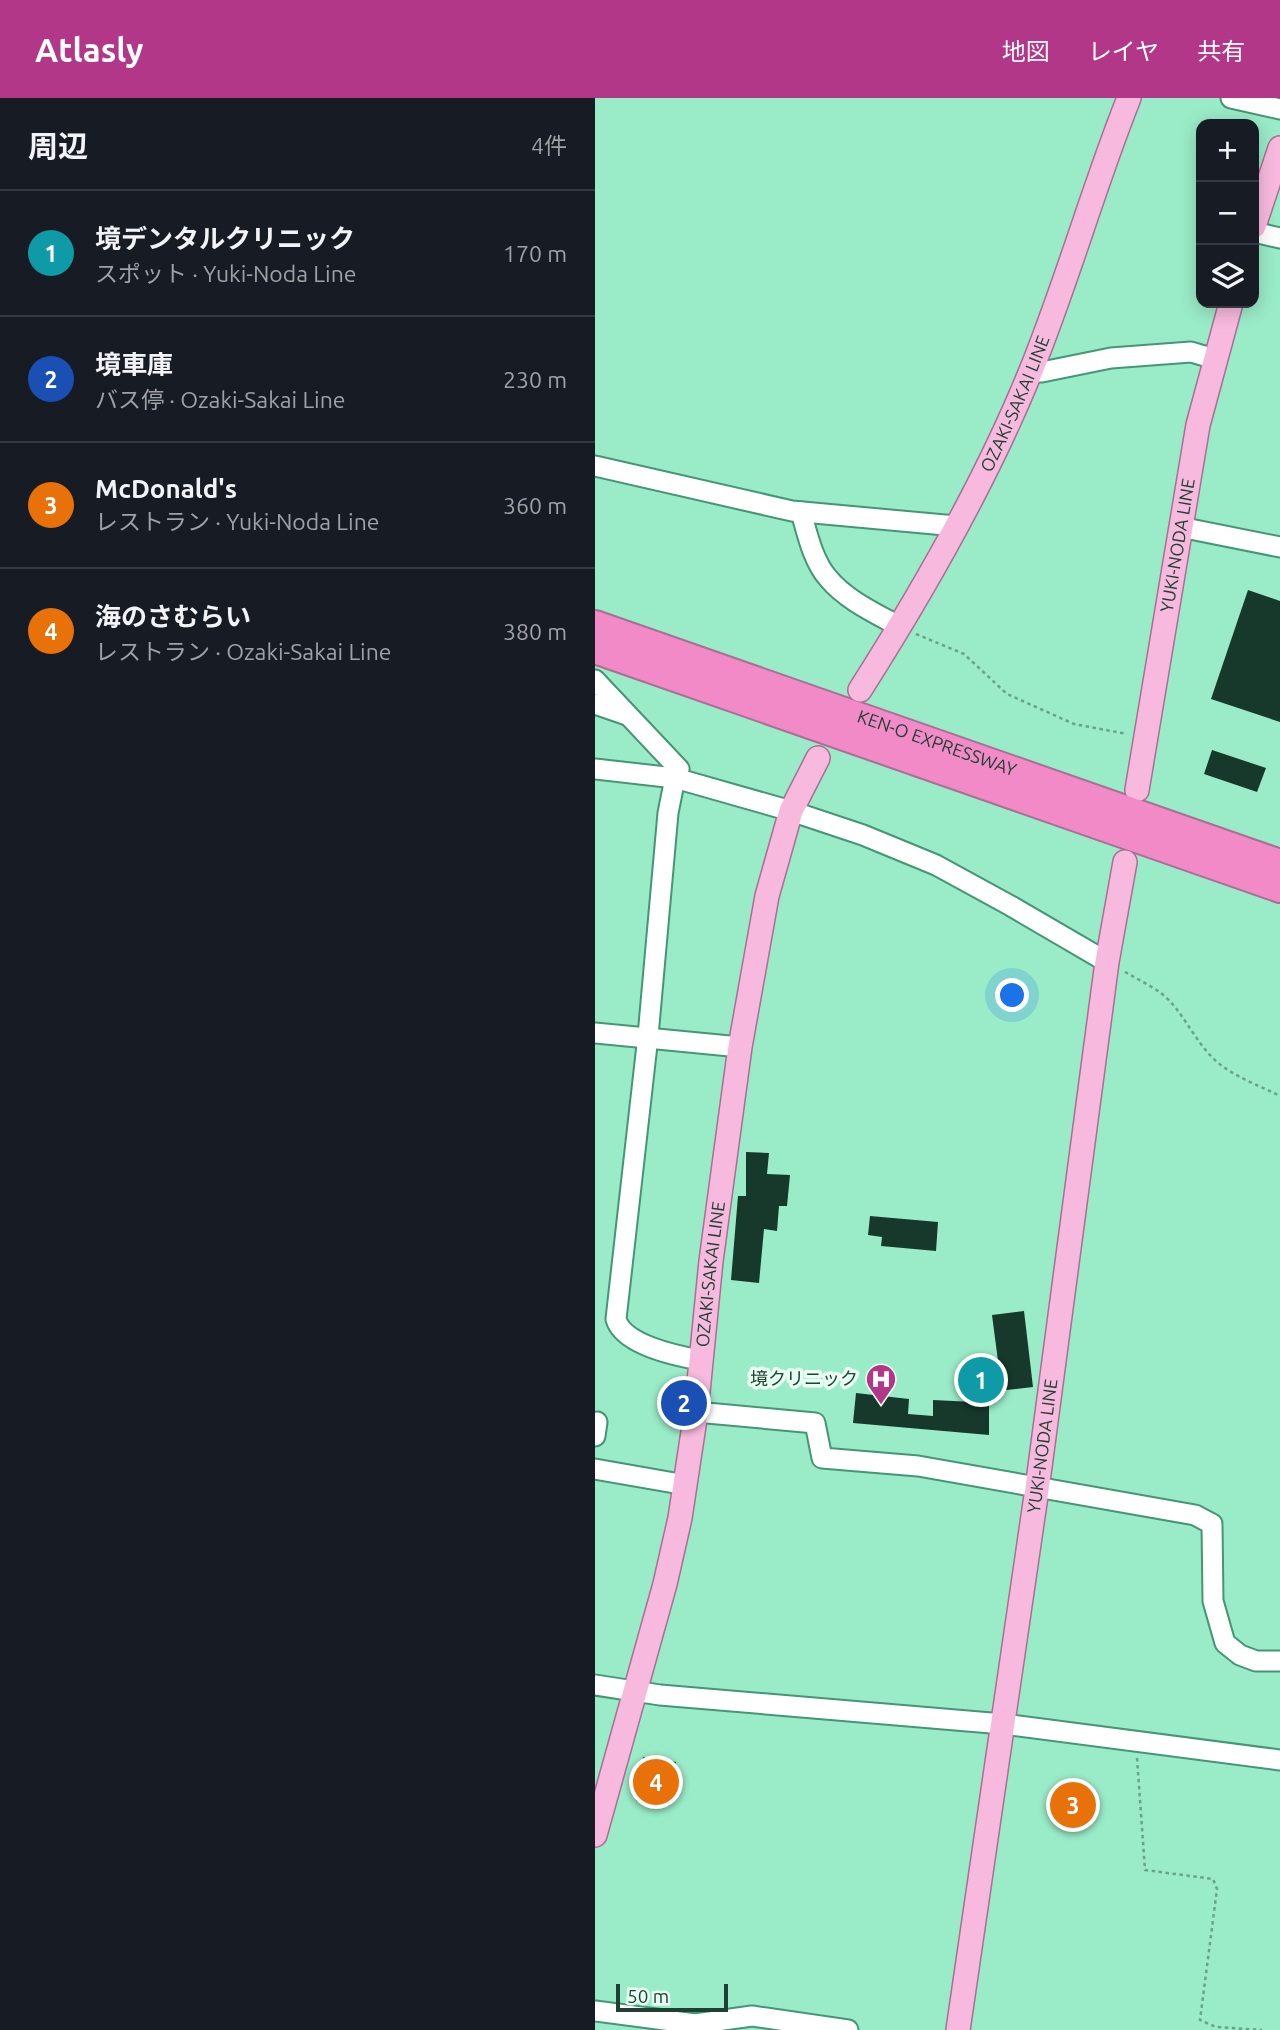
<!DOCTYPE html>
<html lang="ja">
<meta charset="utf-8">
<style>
body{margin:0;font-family:Ubuntu,"Noto Sans JP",sans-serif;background:#242831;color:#f1f3f6}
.controls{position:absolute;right:21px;top:21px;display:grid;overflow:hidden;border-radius:14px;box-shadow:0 4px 18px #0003}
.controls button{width:63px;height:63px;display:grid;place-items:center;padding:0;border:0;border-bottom:2px solid #363941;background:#171b24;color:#f1f3f6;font:35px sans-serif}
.scale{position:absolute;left:21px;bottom:18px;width:112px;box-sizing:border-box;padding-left:7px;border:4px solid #1f4133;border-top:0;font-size:19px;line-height:24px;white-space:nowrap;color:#1f4133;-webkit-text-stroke:5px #e8fff3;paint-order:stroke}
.you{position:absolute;left:418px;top:898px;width:24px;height:24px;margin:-18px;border:5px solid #fff;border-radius:50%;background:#1a73e8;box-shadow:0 0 0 10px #1a73e833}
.badge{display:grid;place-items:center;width:46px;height:46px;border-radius:50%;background:#b33788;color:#fff;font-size:23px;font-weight:700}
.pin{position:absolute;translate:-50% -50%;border:4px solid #fff;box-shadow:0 2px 7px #0006}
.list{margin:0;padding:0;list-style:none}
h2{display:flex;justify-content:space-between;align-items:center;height:91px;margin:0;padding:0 28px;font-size:30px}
h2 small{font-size:23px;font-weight:400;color:#9ea1a6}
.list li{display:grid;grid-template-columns:46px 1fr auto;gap:21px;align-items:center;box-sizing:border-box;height:126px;padding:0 28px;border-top:2px solid #363941}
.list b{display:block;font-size:26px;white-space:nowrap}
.list p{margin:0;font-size:23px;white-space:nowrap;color:#9ea1a6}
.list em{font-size:23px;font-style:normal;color:#9ea1a6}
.icon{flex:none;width:38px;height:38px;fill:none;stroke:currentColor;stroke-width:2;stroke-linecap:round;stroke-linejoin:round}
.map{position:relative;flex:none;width:685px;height:1932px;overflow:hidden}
header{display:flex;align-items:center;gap:42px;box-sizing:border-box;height:98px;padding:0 35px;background:#b33788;color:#fff}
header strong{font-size:33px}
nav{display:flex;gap:38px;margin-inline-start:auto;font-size:24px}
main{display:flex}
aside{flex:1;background:#171b24}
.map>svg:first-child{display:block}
.building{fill:#16392b}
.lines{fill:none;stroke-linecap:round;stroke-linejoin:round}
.minor-casing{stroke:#459675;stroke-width:23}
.major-casing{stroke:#a87093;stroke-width:26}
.highway-casing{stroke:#a87093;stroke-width:30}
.path{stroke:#67a48a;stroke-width:2.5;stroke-dasharray:3.5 3.5;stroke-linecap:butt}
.minor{stroke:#fff;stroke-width:19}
.major{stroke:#f7b9dd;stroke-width:23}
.highway{stroke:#f18ac7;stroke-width:26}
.labels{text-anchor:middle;stroke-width:7;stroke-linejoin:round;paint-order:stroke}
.street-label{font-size:18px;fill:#1f4133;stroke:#e8fff3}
.poi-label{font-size:18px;fill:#1f4133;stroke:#e8fff3;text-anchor:end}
</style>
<header>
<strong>Atlasly</strong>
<nav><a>地図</a><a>レイヤ</a><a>共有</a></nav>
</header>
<main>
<aside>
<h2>周辺<small>4件</small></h2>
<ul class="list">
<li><span class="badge" style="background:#0f9aa8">1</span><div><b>境デンタルクリニック</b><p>スポット · Yuki-Noda Line</p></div><em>170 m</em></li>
<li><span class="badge" style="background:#1a4fb4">2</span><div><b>境車庫</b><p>バス停 · Ozaki-Sakai Line</p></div><em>230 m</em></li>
<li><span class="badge" style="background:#e8710a">3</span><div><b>McDonald's</b><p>レストラン · Yuki-Noda Line</p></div><em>360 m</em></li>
<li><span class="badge" style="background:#e8710a">4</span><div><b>海のさむらい</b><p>レストラン · Ozaki-Sakai Line</p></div><em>380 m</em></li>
</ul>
</aside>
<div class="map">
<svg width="685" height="1932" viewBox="0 0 685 1932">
<rect width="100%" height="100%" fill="#9aebc8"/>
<!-- building -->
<g class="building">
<polygon points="653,492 685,503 685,624 616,601"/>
<polygon points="617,652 671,670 662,694 609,676"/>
<polygon points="151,1054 174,1055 172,1076 195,1077 192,1108 184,1108 182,1133 169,1131 164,1185 136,1182 143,1098 151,1098"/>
<polygon points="275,1118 343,1124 341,1153 286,1148 287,1139 273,1137"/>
<polygon points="429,1213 438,1289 394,1294 394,1337 258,1325 261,1295 314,1301 313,1316 338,1318 338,1302 379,1304 379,1259 403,1263 397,1217"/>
<polygon points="48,1659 81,1664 74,1708 41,1703"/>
</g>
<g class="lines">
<!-- minor casing -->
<g class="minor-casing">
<g id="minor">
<polyline points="636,0 685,11"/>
<polyline points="659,134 685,140"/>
<polyline points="436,274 447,274 516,260 596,254 620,261"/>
<polyline points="0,368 197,413 361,428"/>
<path d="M 206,414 C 212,435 218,463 233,480 C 251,502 280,515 305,529"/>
<polyline points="585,429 685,449"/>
<path d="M 0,582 L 84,671 L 80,680 L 73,715 L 53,938 L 21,1221 C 28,1247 82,1258 105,1262"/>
<polyline points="0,606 32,617"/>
<polyline points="0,671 80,680 196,713 268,737 341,767 416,808 512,864"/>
<polyline points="0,935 145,949"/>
<polyline points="101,1314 220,1325 227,1360 323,1368 600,1417 617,1426 618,1503 630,1545 645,1557 661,1563 685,1563"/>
<polyline points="0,1338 2,1324"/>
<polyline points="0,1371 91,1387"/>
<polyline points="0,1587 65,1597 408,1626 685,1662"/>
<polyline points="0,1913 100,1926 157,1918 253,1932"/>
</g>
</g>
<!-- major casing -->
<g class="major-casing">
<g id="major">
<polyline points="659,128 685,50"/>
<path id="s1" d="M 265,592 C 328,493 391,383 435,275 C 472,185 498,90 534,0"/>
<path id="s2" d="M 542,692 L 603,327 L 636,205"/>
<path id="s3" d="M 0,1737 L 70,1486 L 85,1420 L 101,1314 L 116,1163 L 145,949 L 172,798 L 196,713 L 223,660"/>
<path id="s4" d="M 363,1932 L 442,1391 L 512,864 L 530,764"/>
</g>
</g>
<!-- highway casing -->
<g class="highway-casing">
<g id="highway">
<path id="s5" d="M 0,526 L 685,765"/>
<polyline points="0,552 685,791"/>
</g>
</g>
<!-- path -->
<g class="path">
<polyline points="321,536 369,556 412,596 479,626 532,636"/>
<path d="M 530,874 C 547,884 567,892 579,908 C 594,926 604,948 622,964 C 640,979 665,988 685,998"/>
<polyline points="542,1660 550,1772 618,1781 622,1791 605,1922 621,1929 667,1932"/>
</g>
<!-- minor -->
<use href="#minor" class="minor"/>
<!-- major -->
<use href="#major" class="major"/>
<!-- highway -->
<use href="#highway" class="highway"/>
</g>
<!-- icons -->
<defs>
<g id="hospital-pin" transform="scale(1.575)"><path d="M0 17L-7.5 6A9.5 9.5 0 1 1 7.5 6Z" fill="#b33788" stroke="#e8fff3"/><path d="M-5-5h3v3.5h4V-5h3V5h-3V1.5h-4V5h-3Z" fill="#fff"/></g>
</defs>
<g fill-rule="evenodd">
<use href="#hospital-pin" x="286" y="1281"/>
</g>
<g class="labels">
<!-- street labels -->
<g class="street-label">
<text dy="6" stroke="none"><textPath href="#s1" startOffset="326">OZAKI-SAKAI LINE</textPath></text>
<text dy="6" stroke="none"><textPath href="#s2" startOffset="248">YUKI-NODA LINE</textPath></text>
<text dy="6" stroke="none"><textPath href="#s5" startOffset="362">KEN-O EXPRESSWAY</textPath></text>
<text dy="6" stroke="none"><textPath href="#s3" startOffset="574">OZAKI-SAKAI LINE</textPath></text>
<text dy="6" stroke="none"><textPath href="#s4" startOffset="590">YUKI-NODA LINE</textPath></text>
</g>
<!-- poi labels -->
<g class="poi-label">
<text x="263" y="1287">境クリニック</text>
</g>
</g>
</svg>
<div class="controls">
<button>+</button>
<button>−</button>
<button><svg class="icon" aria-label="layers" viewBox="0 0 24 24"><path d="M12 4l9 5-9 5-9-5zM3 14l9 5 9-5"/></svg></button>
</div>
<div class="scale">50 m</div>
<div class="you"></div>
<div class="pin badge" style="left:386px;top:1282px;background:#0f9aa8">1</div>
<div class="pin badge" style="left:89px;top:1305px;background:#1a4fb4">2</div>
<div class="pin badge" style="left:478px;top:1707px;background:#e8710a">3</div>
<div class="pin badge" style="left:61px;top:1684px;background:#e8710a">4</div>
</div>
</main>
